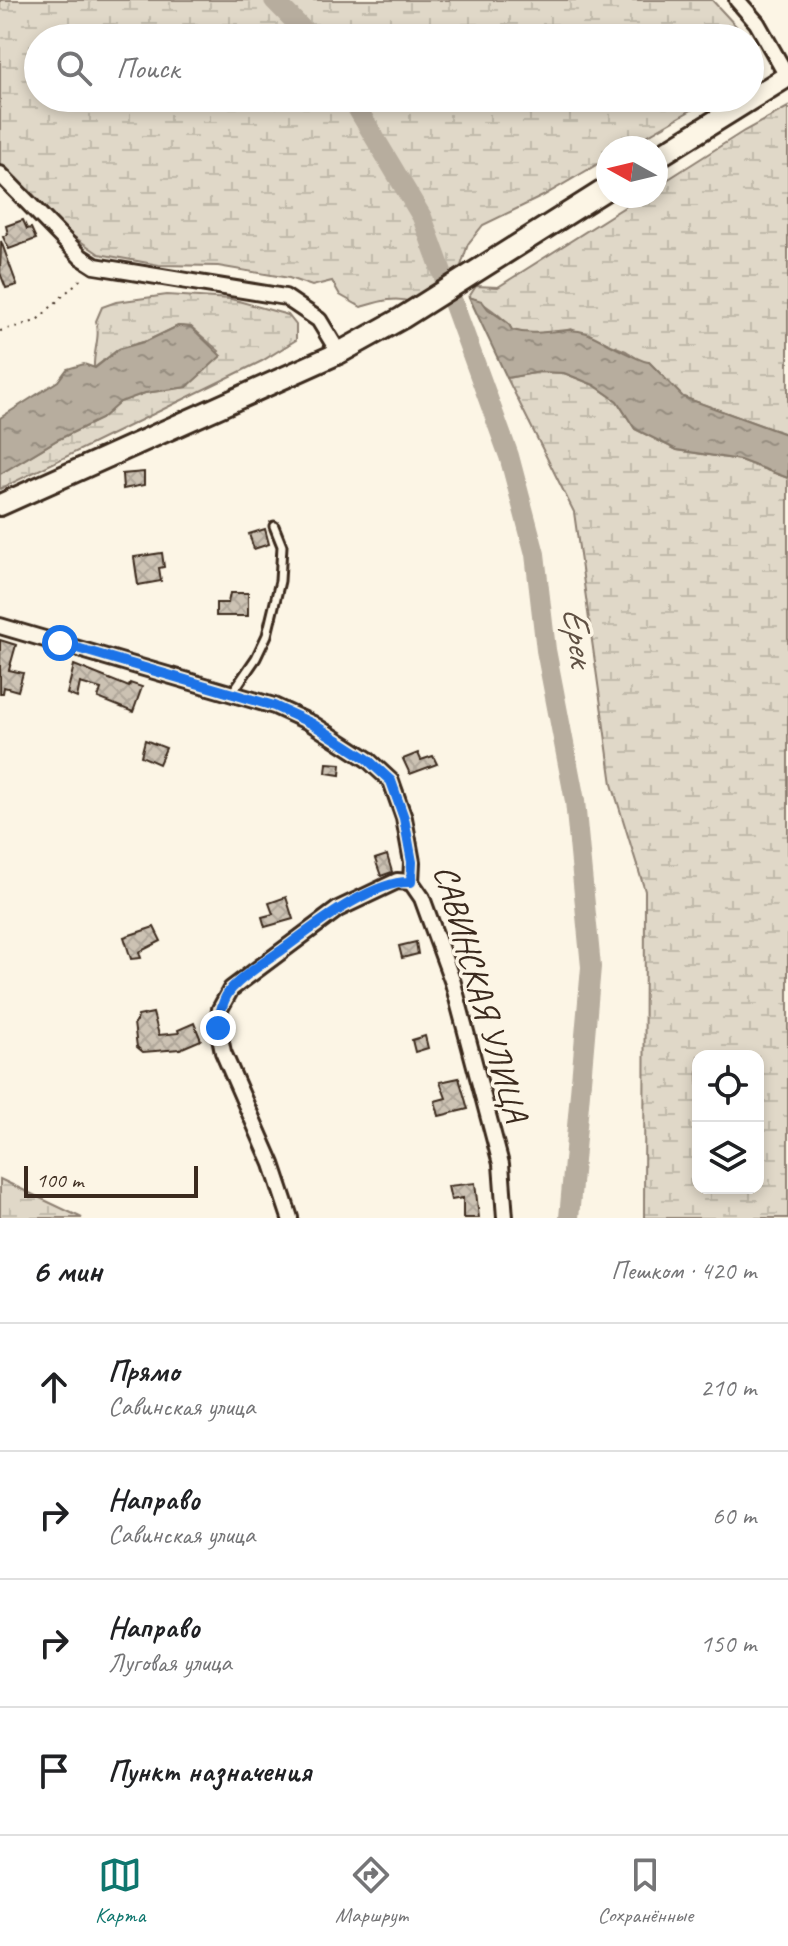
<!DOCTYPE html>
<html lang="ru">
<meta charset="utf-8">
<style>
body{margin:0;font-family:Caveat,sans-serif;background:#f6f6f6;color:#202124}
.controls{position:absolute;right:24px;bottom:24px;display:grid;overflow:hidden;border-radius:16px;box-shadow:0 4px 12px #0003}
.controls button{width:72px;height:72px;display:grid;place-items:center;padding:0;border:0;border-bottom:2px solid #e0e0e0;background:#fff;color:#202124;font:40px sans-serif}
.compass{position:absolute;left:596px;top:136px;width:72px;height:72px;border-radius:50%;background:#fff;box-shadow:0 4px 12px #0003;rotate:278deg}
.scale{position:absolute;left:24px;bottom:20px;width:174px;box-sizing:border-box;padding-left:8px;border:4px solid #3b2a1e;border-top:0;font-size:22px;line-height:28px;white-space:nowrap;color:#3b2a1e;-webkit-text-stroke:6px #fcf5e5;paint-order:stroke}
.stop{position:absolute;width:24px;height:24px;margin:-18px;border:6px solid #1a73e8;border-radius:50%;background:#fff}
.stop.end{background:#1a73e8;border-color:#fff;box-shadow:0 2px 8px #0008}
.list{margin:0;padding:0;list-style:none}
h2{display:flex;justify-content:space-between;align-items:center;height:104px;margin:0;padding:0 32px;font-size:34px}
h2 small{font-size:26px;font-weight:400;color:#757577}
.list li{display:grid;grid-template-columns:52px 1fr auto;gap:24px;align-items:center;box-sizing:border-box;height:128px;padding:0 32px;border-top:2px solid #e0e0e0}
.list b{display:block;font-size:30px;white-space:nowrap}
.list p{margin:0;font-size:26px;white-space:nowrap;color:#757577}
.list em{font-size:26px;font-style:normal;color:#757577}
.icon{flex:none;width:44px;height:44px;fill:none;stroke:currentColor;stroke-width:2;stroke-linecap:round;stroke-linejoin:round}
.map{position:relative;flex:none;width:788px;height:1218px;overflow:hidden}
.search{position:absolute;background:#fff;box-shadow:0 4px 12px #0003;left:24px;right:24px;top:24px;height:88px;display:flex;align-items:center;gap:20px;box-sizing:border-box;padding:0 28px;border-radius:44px;color:#757577;font-size:30px}
.sheet{height:616px;background:#fff}
nav{display:flex;justify-content:space-around;align-items:center;box-sizing:border-box;height:112px;border-top:2px solid #e0e0e0;background:#fff;font-size:22px;color:#757577}
nav a{display:grid;justify-items:center;gap:4px}
nav .on{color:#0f766e}
.map>svg:first-child{display:block}
.wetland{fill:url(#wetland-marsh);stroke:#8e8173;stroke-width:2;fill-rule:evenodd}
.water{fill:url(#water-ripples);stroke:#85796b;stroke-width:2}
.lines{fill:none;stroke-linecap:round;stroke-linejoin:round}
.river{stroke:#b7ad9e;stroke-width:20}
.building{fill:url(#building-cross-hatch);stroke:#3b2a1e;stroke-width:2}
.lane-casing{stroke:#3b2a1e;stroke-width:13}
.street-casing{stroke:#3b2a1e;stroke-width:20}
.secondary-casing{stroke:#3b2a1e;stroke-width:26}
.path{stroke:#3b2a1e;stroke-width:2;stroke-dasharray:2 6;stroke-linecap:butt}
.lane{stroke:#fcf5e5;stroke-width:7}
.street{stroke:#fcf5e5;stroke-width:14}
.secondary{stroke:#fcf5e5;stroke-width:20}
.route{stroke:#1a73e8;stroke-width:10}
.labels{text-anchor:middle;stroke-width:7;stroke-linejoin:round;paint-order:stroke}
.street-label{font-size:34px;fill:#3b2a1e;stroke:#fcf5e5}
.water-label{font-size:36px;font-style:italic;fill:#605144;stroke:#fcf5e5}
</style>
<div class="map">
<svg width="788" height="1218" viewBox="0 0 788 1218">
<defs>
<pattern id="wetland-marsh" width="20" height="14" patternUnits="userSpaceOnUse" patternTransform="scale(2)"><rect width="20" height="14" fill="#e0d8c8"/><path d="M1 5h8M5 5V1M11 12h8M15 12V8" fill="none" stroke="#c1baab"/></pattern>
<pattern id="water-ripples" width="26" height="14" patternUnits="userSpaceOnUse" patternTransform="scale(2)"><rect width="26" height="14" fill="#b7ad9e"/><path d="M2 4q2-2 4 0t4 0M15 11q2-2 4 0t4 0" fill="none" stroke="#968d80"/></pattern>
<pattern id="building-cross-hatch" width="8" height="8" patternUnits="userSpaceOnUse" patternTransform="scale(2)"><rect width="8" height="8" fill="#ccc2b3"/><path d="M0 0l8 8M0 8l8-8" fill="none" stroke="#b0a79a"/></pattern>
</defs>
<rect width="100%" height="100%" fill="#fcf5e5"/>
<filter id="ink" filterUnits="userSpaceOnUse"><feTurbulence type="fractalNoise" baseFrequency=".0125" numOctaves="2"/><feDisplacementMap in="SourceGraphic" scale="16" xChannelSelector="R" yChannelSelector="G"/><feConvolveMatrix kernelMatrix="1 2 1 2 8 2 1 2 1" color-interpolation-filters="sRGB"/></filter>
<g filter="url(#ink)">
<!-- wetland -->
<g class="wetland">
<path d="M 0,0 L 712,0 L 736,26 L 739,38 L 38,38 L 38,98 L 712,98 L 626,148 L 608,148 L 608,158 L 543,196 L 483,225 L 468,244 L 461,266 L 411,302 C 394,296 378,302 361,307 L 340,295 L 332,281 L 312,286 L 289,278 L 218,266 L 159,265 L 99,254 L 70,234 L 29,190 L 0,182 Z"/>
<path d="M 788,107 L 788,435 L 683,397 L 649,362 L 642,362 L 626,351 L 571,329 L 552,334 L 527,334 L 512,330 C 506,318 481,301 469,297 L 476,286 L 498,287 L 642,196 L 656,196 L 656,187 L 744,131 Z"/>
<path d="M 167,295 L 231,299 L 288,315 L 296,325 L 296,340 L 262,361 L 0,489 L 0,474 L 57,440 L 101,419 L 120,402 L 145,393 L 187,387 L 219,351 L 191,327 L 178,326 L 147,341 L 119,349 L 94,368 C 93,351 101,337 96,321 L 102,307 L 116,302 Z"/>
<path d="M 540,372 L 564,373 L 594,385 L 617,401 L 635,429 L 677,450 L 740,460 L 788,478 L 788,1218 L 644,1218 L 645,891 L 612,784 L 574,512 L 507,378 ZM 698,1056 L 758,1056 L 758,1188 L 698,1188 Z"/>
<polygon points="0,1179 82,1218 0,1218"/>
</g>
<!-- water -->
<g class="water">
<path d="M 469,297 L 482,301 L 488,309 L 508,323 L 512,330 C 540,338 564,325 587,333 C 601,339 639,362 649,362 L 683,397 L 788,435 L 788,478 L 740,460 L 677,450 L 635,429 L 617,401 L 594,385 L 564,373 L 540,372 L 507,378 Z"/>
<polygon points="178,326 191,327 221,356 187,387 145,393 120,402 101,419 57,440 0,474 0,418 58,381 67,369 84,364 95,368 119,349 147,341"/>
</g>
<g class="lines">
<!-- river -->
<g class="river">
<polyline points="274,0 311,38"/>
<polyline points="351,98 422,217 509,456 535,554 546,650 575,801 591,967 569,1218"/>
</g>
</g>
<!-- building -->
<g class="building">
<polygon points="23,220 27,229 31,228 36,239 9,249 3,237 8,234 6,226"/>
<polygon points="1,241 17,285 6,288 0,273"/>
<polygon points="144,472 144,485 123,489 122,474"/>
<polygon points="265,529 269,544 254,549 249,534"/>
<polygon points="162,553 164,567 159,568 161,581 138,585 134,557"/>
<polygon points="230,593 248,593 248,616 216,616 216,603 228,603"/>
<polygon points="0,640 16,645 9,670 23,673 18,691 4,687 3,693 0,693"/>
<polygon points="74,665 129,687 130,683 142,687 133,712 98,698 101,689 80,683 77,698 67,694"/>
<polygon points="145,740 166,748 159,764 141,756"/>
<polygon points="418,753 421,760 433,756 437,764 410,774 403,759"/>
<polygon points="327,763 341,764 340,775 326,773"/>
<polygon points="387,855 392,872 381,876 375,859"/>
<polygon points="286,897 293,919 265,927 262,917 273,914 269,903"/>
<polygon points="154,927 161,941 139,952 141,958 131,959 124,937"/>
<polygon points="416,942 418,954 402,958 399,946"/>
<polygon points="153,1013 159,1035 179,1033 178,1030 194,1023 201,1040 180,1049 143,1052 137,1047 134,1023 137,1021 138,1016"/>
<polygon points="425,1036 428,1048 415,1052 412,1040"/>
<polygon points="459,1078 468,1109 439,1116 435,1101 446,1098 440,1082"/>
<polygon points="475,1183 479,1218 463,1218 463,1198 451,1200 448,1186"/>
</g>
<g class="lines">
<!-- lane casing -->
<g class="lane-casing">
<polyline id="lane" points="232,693 256,658 267,635 280,581 282,546 274,526"/>
</g>
<!-- street casing -->
<g class="street-casing">
<g id="street">
<polyline points="737,0 757,23 787,76"/>
<polyline points="0,174 81,257 95,266 285,297 319,320 339,353"/>
<polyline points="0,626 274,706 311,723 367,759 391,781 404,818 412,862 411,882 422,898 453,983 501,1164 505,1218"/>
<polyline points="290,1218 272,1164 223,1052 218,1028 220,1009 231,989 338,909 397,881 411,882"/>
</g>
</g>
<!-- secondary casing -->
<g class="secondary-casing">
<g id="secondary">
<polyline points="656,158 788,76"/>
<polyline points="0,505 339,353 402,318 608,188"/>
</g>
</g>
<!-- path -->
<polyline class="path" points="0,331 36,321 84,276"/>
<!-- lane -->
<use href="#lane" class="lane"/>
<!-- street -->
<use href="#street" class="street"/>
<!-- secondary -->
<use href="#secondary" class="secondary"/>
</g>
</g>
<g class="lines" filter="url(#ink)">
<!-- route -->
<path class="route" d="M 60,643 L 274,706 L 311,723 L 367,759 L 391,781 L 404,818 L 412,862 L 411,882 C 372,880 312,928 282,950 C 265,962 246,973 232,988 C 222,999 220,1014 218,1028"/>
</g>
<g class="labels">
<!-- street labels -->
<g class="street-label">
<text transform="translate(482 993) rotate(74)" y="12">САВИНСКАЯ УЛИЦА</text>
</g>
<!-- water labels -->
<g class="water-label">
<text transform="translate(580 636) rotate(82)" y="13">Ерек</text>
</g>
</g>
</svg>
<div class="controls">
<button><svg class="icon" aria-label="locate" viewBox="0 0 24 24"><circle cx="12" cy="12" r="6"/><path d="M12 2v4M12 18v4M2 12h4M18 12h4"/></svg></button>
<button><svg class="icon" aria-label="layers" viewBox="0 0 24 24"><path d="M12 4l9 5-9 5-9-5zM3 14l9 5 9-5"/></svg></button>
</div>
<svg class="compass" viewBox="-18 -18 36 36"><path d="M0-13l5 13h-10z" fill="#e53935"/><path d="M0 13l5-13h-10z" fill="#757577"/></svg>
<div class="scale">100 m</div>
<div class="stop" style="left:60px;top:643px"></div>
<div class="stop end" style="left:218px;top:1028px"></div>
<div class="search"><svg class="icon" aria-label="search" viewBox="0 0 24 24"><circle cx="10" cy="10" r="6"/><path d="M15 15l6 6"/></svg>Поиск</div>
</div>
<section class="sheet">
<h2>6 мин<small>Пешком · 420 m</small></h2>
<ul class="list">
<li><svg class="icon" aria-label="ahead" viewBox="0 0 24 24"><path d="M12 20V5M6 11l6-6 6 6"/></svg><div><b>Прямо</b><p>Савинская улица</p></div><em>210 m</em></li>
<li><svg class="icon" aria-label="right" viewBox="0 0 24 24"><path d="M7 20v-9h11M14 6l5 5-5 5"/></svg><div><b>Направо</b><p>Савинская улица</p></div><em>60 m</em></li>
<li><svg class="icon" aria-label="right" viewBox="0 0 24 24"><path d="M7 20v-9h11M14 6l5 5-5 5"/></svg><div><b>Направо</b><p>Луговая улица</p></div><em>150 m</em></li>
<li><svg class="icon" aria-label="arrive" viewBox="0 0 24 24"><path d="M6 21V4h12l-3 4 3 4H6"/></svg><div><b>Пункт назначения</b></div></li>
</ul>
</section>
<nav>
<a class="on"><svg class="icon" aria-label="map" viewBox="0 0 24 24"><path d="M3 6l6-2 6 2 6-2v14l-6 2-6-2-6 2zM9 4v14M15 6v14"/></svg>Карта</a>
<a><svg class="icon" aria-label="directions" viewBox="0 0 24 24"><path d="M12 3l9 9-9 9-9-9zM9 14v-3h6M13 9l2 2-2 2"/></svg>Маршрут</a>
<a><svg class="icon" aria-label="saved" viewBox="0 0 24 24"><path d="M7 4h10v16l-5-4-5 4z"/></svg>Сохранённые</a>
</nav>
